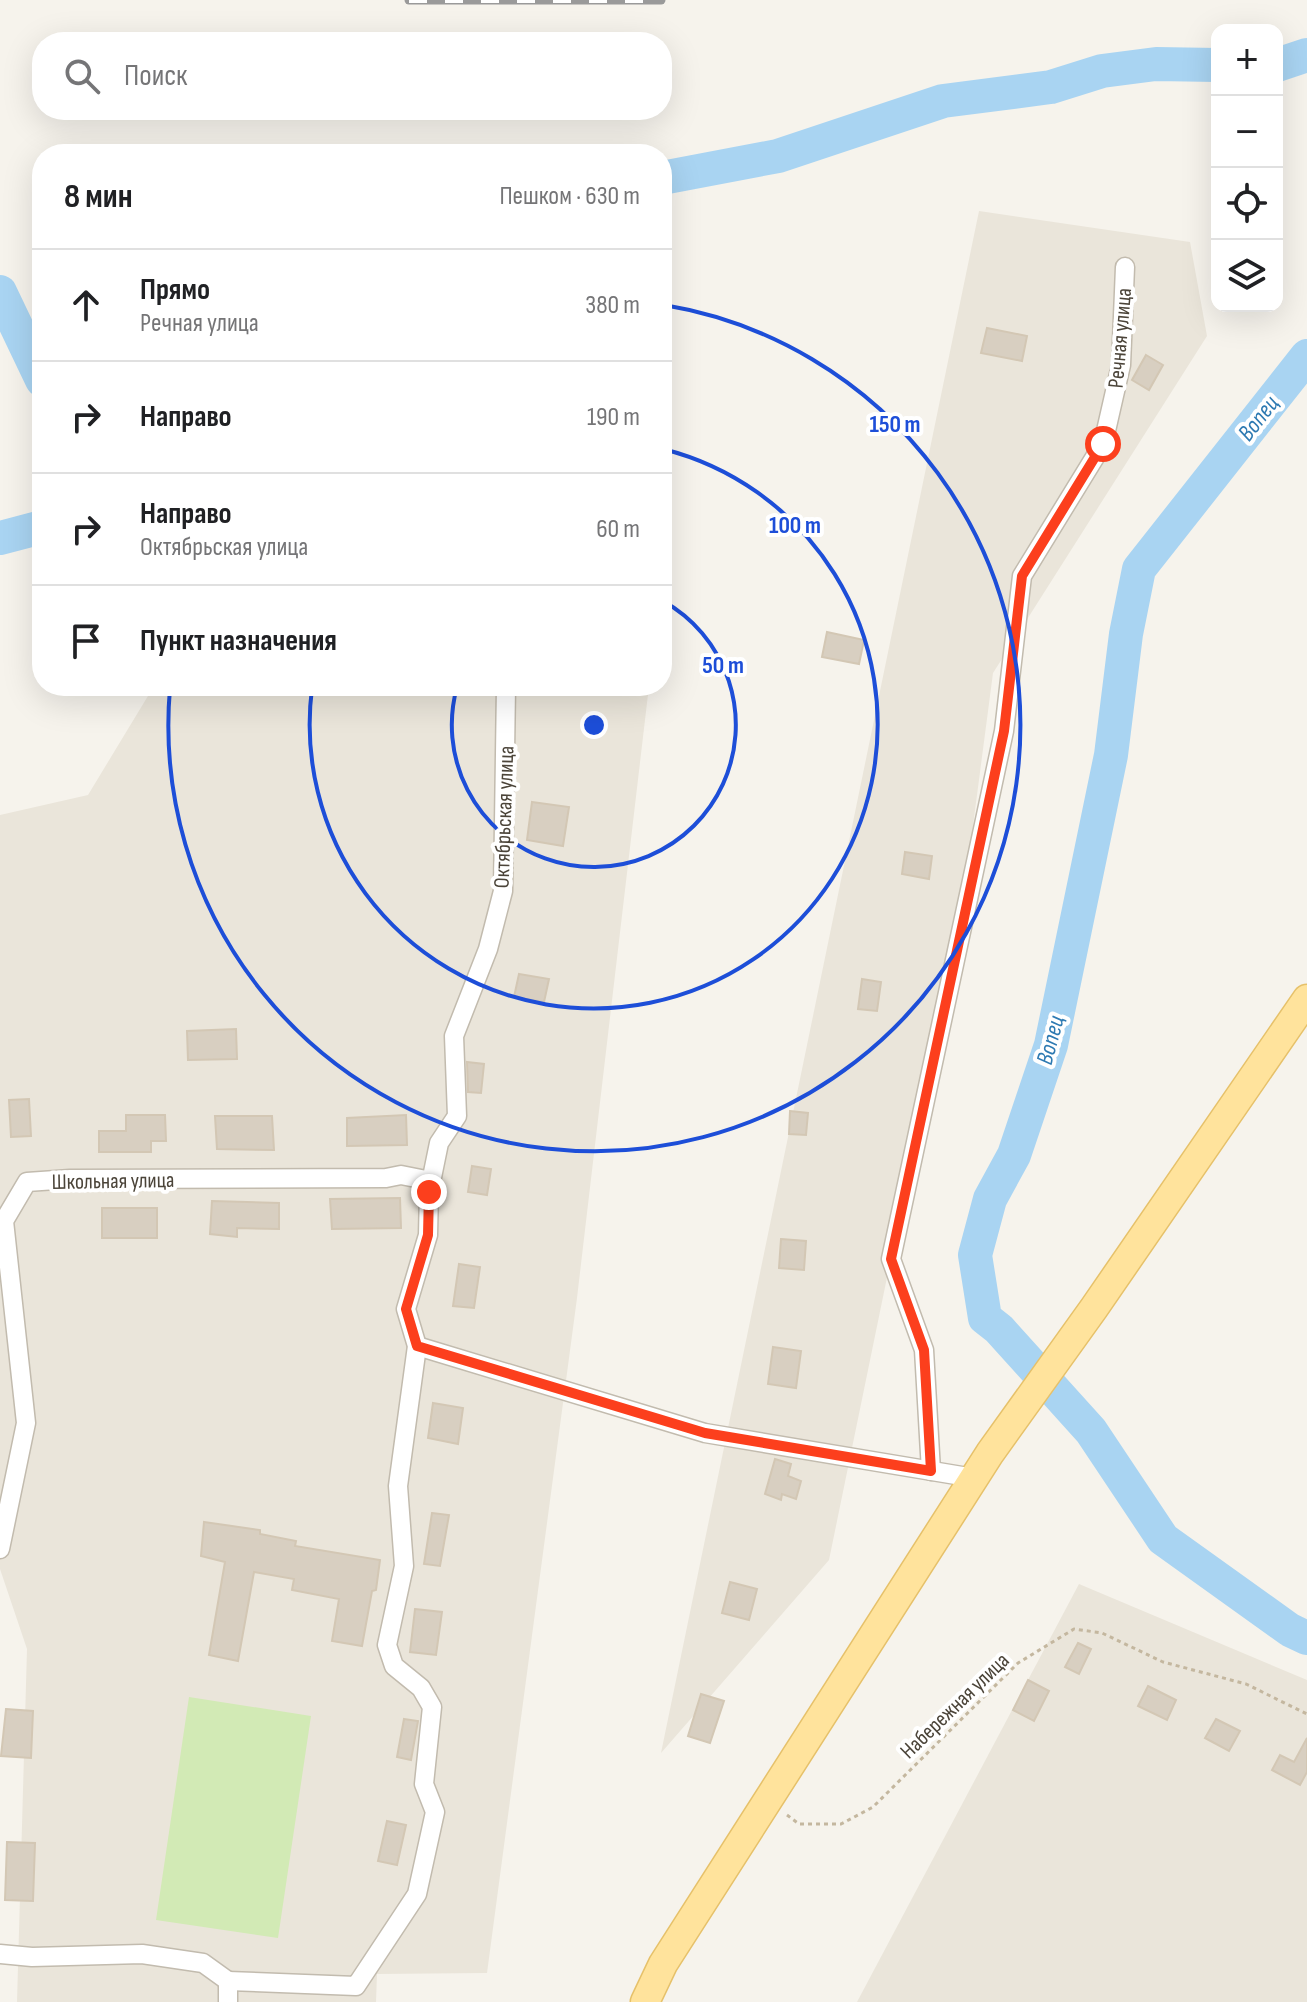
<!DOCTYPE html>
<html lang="ru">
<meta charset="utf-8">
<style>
body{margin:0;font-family:"Sofia Sans Condensed",sans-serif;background:#f2f2f2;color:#202124}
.controls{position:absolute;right:24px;top:24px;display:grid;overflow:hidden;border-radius:16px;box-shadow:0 8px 32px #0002}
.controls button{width:72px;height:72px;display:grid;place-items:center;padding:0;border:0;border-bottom:2px solid #e0e0e0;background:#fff;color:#202124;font:40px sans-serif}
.stop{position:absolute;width:24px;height:24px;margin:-18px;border:6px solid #fc3f1d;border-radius:50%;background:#fff}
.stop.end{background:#fc3f1d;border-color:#fff;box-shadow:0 2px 8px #0008}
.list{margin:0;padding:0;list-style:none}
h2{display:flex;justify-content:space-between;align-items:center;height:104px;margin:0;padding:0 32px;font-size:34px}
h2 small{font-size:26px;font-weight:400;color:#757577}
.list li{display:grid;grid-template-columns:52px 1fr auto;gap:24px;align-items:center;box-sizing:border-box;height:112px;padding:0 32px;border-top:2px solid #e0e0e0}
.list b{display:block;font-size:30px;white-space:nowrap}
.list p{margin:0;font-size:26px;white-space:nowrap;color:#757577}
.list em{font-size:26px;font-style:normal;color:#757577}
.icon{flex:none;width:44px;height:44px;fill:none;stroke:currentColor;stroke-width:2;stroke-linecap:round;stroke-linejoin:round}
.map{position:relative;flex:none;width:1307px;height:2002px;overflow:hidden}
.search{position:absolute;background:#fff;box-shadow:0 8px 32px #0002;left:32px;top:32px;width:640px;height:88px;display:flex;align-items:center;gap:20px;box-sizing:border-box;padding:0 28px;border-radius:32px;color:#757577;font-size:30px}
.panel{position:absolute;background:#fff;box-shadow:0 8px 32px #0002;left:32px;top:144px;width:640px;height:552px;border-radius:32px}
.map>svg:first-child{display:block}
.residential{fill:#eae5da}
.green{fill:#d2eab5}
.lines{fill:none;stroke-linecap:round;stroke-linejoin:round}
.river{stroke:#a9d4f2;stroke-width:34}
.building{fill:#d8cfc1;stroke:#d3c7b4;stroke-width:2}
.street-casing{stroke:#c2bbae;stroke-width:21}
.primary-casing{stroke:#e6c16a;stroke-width:31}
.path{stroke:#c4b79f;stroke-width:3;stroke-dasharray:4 4;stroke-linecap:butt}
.street{stroke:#fff;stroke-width:18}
.primary{stroke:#ffe39c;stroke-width:28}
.rail-casing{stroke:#9a9a9a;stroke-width:9}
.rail{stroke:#fff;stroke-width:6;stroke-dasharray:18;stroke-linecap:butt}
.route{stroke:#fc3f1d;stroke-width:10}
.ring{fill:none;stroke:#1d4ed8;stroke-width:4}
.labels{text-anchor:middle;stroke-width:8;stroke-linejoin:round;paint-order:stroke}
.street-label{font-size:22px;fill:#4b4439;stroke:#fff}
.water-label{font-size:24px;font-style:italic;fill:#2e7ab2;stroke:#fff}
.centre{fill:#1d4ed8;stroke:#fff;stroke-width:4}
.ring-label{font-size:24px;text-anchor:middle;font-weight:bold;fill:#1d4ed8;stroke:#fff;stroke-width:8;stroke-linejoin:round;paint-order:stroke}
</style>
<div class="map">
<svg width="1307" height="2002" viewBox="0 0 1307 2002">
<rect width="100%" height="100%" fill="#f6f3ec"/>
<!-- residential -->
<g class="residential">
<polygon points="979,211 1190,242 1207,336 993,673 961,917 829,1560 661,1753"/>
<polygon points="154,686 649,686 577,1298 487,1973 377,1974 376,2002 17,2002 27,1649 0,1569 0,815 88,795"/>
<polygon points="1079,1584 1307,1680 1307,2002 857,2002"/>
</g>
<!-- green -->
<polygon class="green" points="189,1697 311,1716 278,1938 156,1920"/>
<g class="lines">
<!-- river -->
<g class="river">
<polyline points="1277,65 1307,55"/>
<polyline points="662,178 778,156 943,101 1051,87 1102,71 1156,64 1217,65"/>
<polyline points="0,292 42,380"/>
<polyline points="1307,356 1139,569 1126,634 1111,755 1051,1045 1014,1155 990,1199 975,1255 985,1318 999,1329 1091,1431 1163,1539 1290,1630 1307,1638"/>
<polyline points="0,538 42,527"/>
</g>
</g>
<!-- building -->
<g class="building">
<polygon points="987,328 1027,336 1022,361 981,353"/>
<polygon points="1146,355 1163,365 1149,390 1132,380"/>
<polygon points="827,632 864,640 859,664 822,657"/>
<polygon points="532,802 569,807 563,846 527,840"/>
<polygon points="905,852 932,856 929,879 902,874"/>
<polygon points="519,974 549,979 544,1002 514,997"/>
<polygon points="862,979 881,982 877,1011 858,1009"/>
<polygon points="236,1029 237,1059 188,1060 187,1031"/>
<polygon points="467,1062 484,1064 481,1093 468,1092"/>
<polygon points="29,1099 31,1136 11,1137 9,1100"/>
<polygon points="790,1111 808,1113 806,1135 789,1134"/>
<polygon points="126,1115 165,1115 166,1141 151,1141 151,1152 99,1152 99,1131 126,1131"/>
<polygon points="406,1115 407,1145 347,1146 347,1118"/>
<polygon points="215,1116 272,1116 274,1150 217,1149"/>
<polygon points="472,1166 491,1169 487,1195 468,1192"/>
<polygon points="400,1198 401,1228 332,1229 330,1199"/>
<polygon points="212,1201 279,1203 279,1229 237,1228 237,1237 210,1234"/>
<rect x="102" y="1208" width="55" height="30"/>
<polygon points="781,1239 806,1241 804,1270 779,1268"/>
<polygon points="459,1264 480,1267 474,1308 453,1306"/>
<polygon points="773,1347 801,1351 796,1388 768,1384"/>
<polygon points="433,1403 463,1408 458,1444 428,1438"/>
<polygon points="775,1459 791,1464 788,1476 801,1481 796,1499 782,1494 781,1500 765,1494"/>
<polygon points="432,1513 449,1515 440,1566 424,1564"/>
<polygon points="204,1522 260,1530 260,1534 296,1541 295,1546 380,1560 376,1590 372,1591 362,1646 332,1641 339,1599 292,1590 294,1579 254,1572 238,1661 209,1655 225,1562 201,1556"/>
<polygon points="730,1582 757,1589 749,1620 722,1613"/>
<polygon points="415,1609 442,1612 436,1655 410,1652"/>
<polygon points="1078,1643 1091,1649 1079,1674 1065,1667"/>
<polygon points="1028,1680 1049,1691 1034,1721 1013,1710"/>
<polygon points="1148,1686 1176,1700 1167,1720 1138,1706"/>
<polygon points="701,1694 724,1701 710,1743 688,1736"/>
<polygon points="6,1709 33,1711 31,1758 1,1756"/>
<polygon points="404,1719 418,1721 411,1760 397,1757"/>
<polygon points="1216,1719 1240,1731 1229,1751 1205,1738"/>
<polygon points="1307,1738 1307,1772 1300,1785 1272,1770 1280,1755 1294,1762"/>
<polygon points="387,1821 406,1825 397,1865 378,1861"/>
<polygon points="7,1842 35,1843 33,1901 5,1900"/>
</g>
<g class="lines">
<!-- street casing -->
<g class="street-casing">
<g id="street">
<polyline points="417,1346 705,1433 974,1478"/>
<polyline points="931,1471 924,1350 891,1259 1004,731 1022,576 1103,444 1121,365 1125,267"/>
<polyline points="0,1549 26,1423 4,1221 27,1182 70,1179 386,1178 401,1175 431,1181"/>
<polyline points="0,1954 32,1957 142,1954 203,1963 228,1981"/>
<polyline points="228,1981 356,1986 417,1894 435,1812 424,1784 432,1707 421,1688 394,1666 387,1645 404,1566 398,1486 417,1346 406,1309 428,1235 429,1192 439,1143 457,1116 454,1036 488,949 503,891 506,686"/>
<polyline points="228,1981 228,2002"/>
</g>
</g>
<!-- primary casing -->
<g class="primary-casing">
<polyline id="primary" points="645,2002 663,1964 990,1453 1094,1308 1307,999"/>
</g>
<!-- path -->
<polyline class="path" points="787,1815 799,1824 841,1824 873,1807 1018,1663 1074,1629 1102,1633 1163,1662 1246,1684 1307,1714"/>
<!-- street -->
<use href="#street" class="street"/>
<!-- primary -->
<use href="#primary" class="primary"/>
<!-- rail casing -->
<g class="rail-casing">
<polyline id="rail" points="409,0 661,0"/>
</g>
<!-- rail -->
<use href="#rail" class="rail"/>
</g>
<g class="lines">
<!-- route -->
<polyline class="route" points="429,1192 428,1235 406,1309 417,1346 705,1433 931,1471 924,1350 891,1259 1004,731 1022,576 1103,444"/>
</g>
<!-- distance rings -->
<g class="ring">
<path d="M663 601A142 142 0 1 1 457 687"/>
<path d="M663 449A284 284 0 1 1 312 688"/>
<path d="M664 305A426 426 0 1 1 170 688"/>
</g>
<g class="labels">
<!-- street labels -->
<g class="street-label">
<text transform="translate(1119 338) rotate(-85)" y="8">Речная улица</text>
<text transform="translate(503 817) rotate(-88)" y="8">Октябрьская улица</text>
<text transform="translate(113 1180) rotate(-1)" y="8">Школьная улица</text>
<text transform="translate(954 1705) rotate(-44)" y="8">Набережная улица</text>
</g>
<!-- water labels -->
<g class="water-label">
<text transform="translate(1258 418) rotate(-52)" y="8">Вопец</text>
<text transform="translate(1050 1040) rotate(-75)" y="8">Вопец</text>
</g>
</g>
<circle cx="594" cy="725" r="12" class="centre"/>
<g class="ring-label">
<text x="895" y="432">150 m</text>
<text x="795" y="533">100 m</text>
<text x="723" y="673">50 m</text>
</g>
</svg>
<div class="controls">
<button>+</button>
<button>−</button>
<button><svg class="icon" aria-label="locate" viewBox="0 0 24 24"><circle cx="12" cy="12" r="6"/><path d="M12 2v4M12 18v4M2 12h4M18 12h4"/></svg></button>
<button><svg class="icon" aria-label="layers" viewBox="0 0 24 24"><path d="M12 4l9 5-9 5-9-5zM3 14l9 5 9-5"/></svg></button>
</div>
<div class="stop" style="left:1103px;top:444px"></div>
<div class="stop end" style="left:429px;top:1192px"></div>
<div class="search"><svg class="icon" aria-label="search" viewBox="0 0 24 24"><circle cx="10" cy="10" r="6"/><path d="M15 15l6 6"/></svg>Поиск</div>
<section class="panel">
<h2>8 мин<small>Пешком · 630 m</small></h2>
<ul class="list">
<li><svg class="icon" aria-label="ahead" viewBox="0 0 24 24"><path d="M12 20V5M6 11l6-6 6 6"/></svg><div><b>Прямо</b><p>Речная улица</p></div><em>380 m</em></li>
<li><svg class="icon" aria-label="right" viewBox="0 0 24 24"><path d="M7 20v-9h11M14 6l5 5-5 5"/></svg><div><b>Направо</b></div><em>190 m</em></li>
<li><svg class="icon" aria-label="right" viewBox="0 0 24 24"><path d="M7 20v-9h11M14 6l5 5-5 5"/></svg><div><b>Направо</b><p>Октябрьская улица</p></div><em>60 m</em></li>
<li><svg class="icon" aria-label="arrive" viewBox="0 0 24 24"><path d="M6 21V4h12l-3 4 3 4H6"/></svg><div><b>Пункт назначения</b></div></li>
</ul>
</section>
</div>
